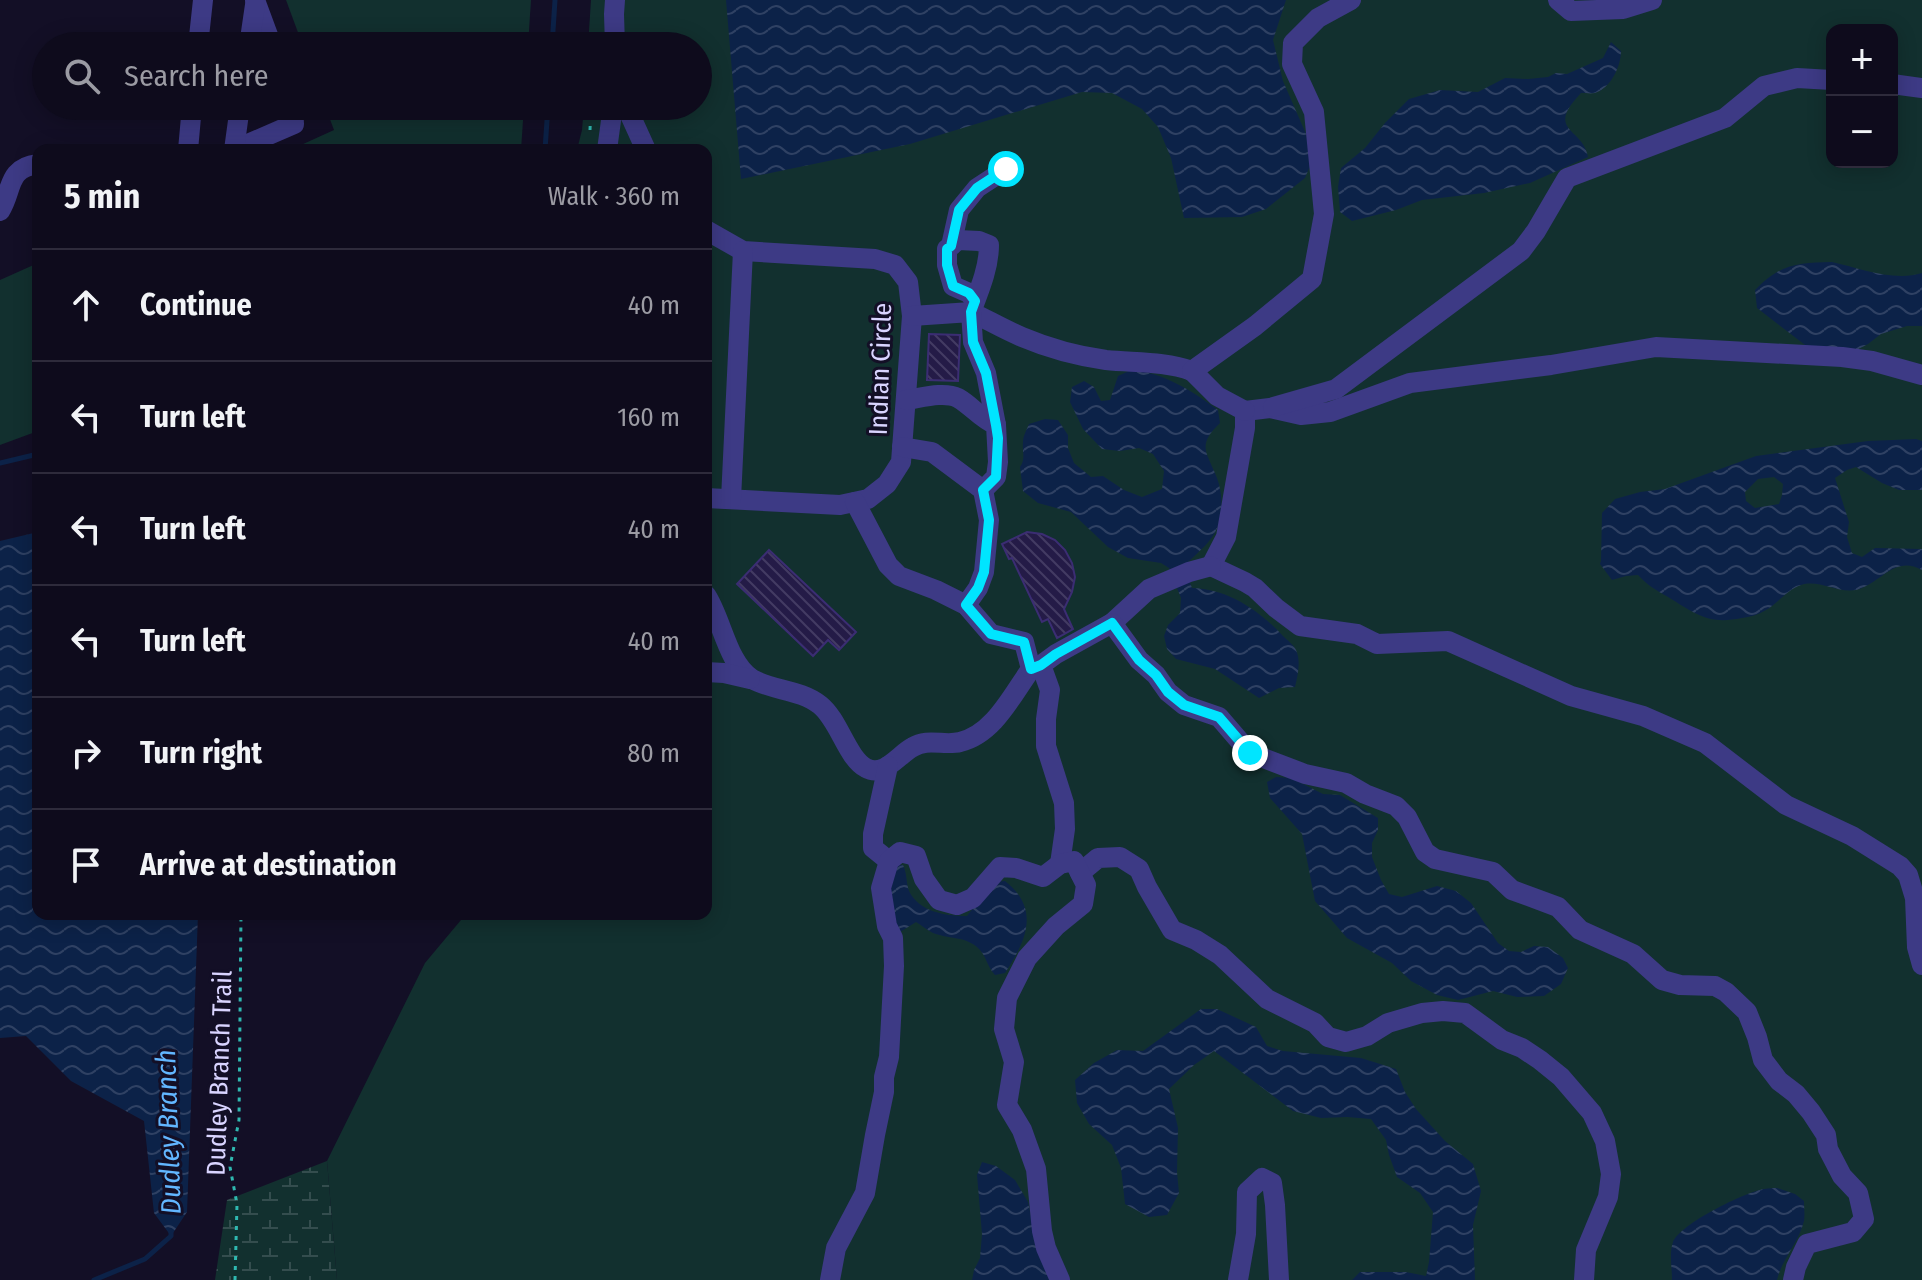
<!DOCTYPE html>
<meta charset="utf-8">
<style>
body{margin:0;font-family:"Fira Sans Condensed",sans-serif;background:#1c1929;color:#f1f3f6}
.controls{position:absolute;right:24px;top:24px;display:grid;overflow:hidden;border-radius:16px;box-shadow:0 4px 20px #0003}
.controls button{width:72px;height:72px;display:grid;place-items:center;padding:0;border:0;border-bottom:2px solid #2e2b3b;background:#0e0b1c;color:#f1f3f6;font:40px sans-serif}
.stop{position:absolute;width:24px;height:24px;margin:-18px;border:6px solid #00e5ff;border-radius:50%;background:#fff}
.stop.end{background:#00e5ff;border-color:#fff;box-shadow:0 2px 8px #0008}
.list{margin:0;padding:0;list-style:none}
h2{display:flex;justify-content:space-between;align-items:center;height:104px;margin:0;padding:0 32px;font-size:34px}
h2 small{font-size:26px;font-weight:400;color:#9b9ba3}
.list li{display:grid;grid-template-columns:52px 1fr auto;gap:24px;align-items:center;box-sizing:border-box;height:112px;padding:0 32px;border-top:2px solid #2e2b3b}
.list b{display:block;font-size:30px;white-space:nowrap}
.list em{font-size:26px;font-style:normal;color:#9b9ba3}
.icon{flex:none;width:44px;height:44px;fill:none;stroke:currentColor;stroke-width:2;stroke-linecap:round;stroke-linejoin:round}
.map{position:relative;flex:none;width:1922px;height:1280px;overflow:hidden}
.search{position:absolute;background:#0e0b1c;box-shadow:0 4px 20px #0003;left:32px;top:32px;width:680px;height:88px;display:flex;align-items:center;gap:20px;box-sizing:border-box;padding:0 28px;border-radius:44px;color:#9b9ba3;font-size:30px}
.panel{position:absolute;background:#0e0b1c;box-shadow:0 4px 20px #0003;left:32px;top:144px;width:680px;height:776px;border-radius:16px}
.map>svg:first-child{display:block}
.green{fill:#12302f;fill-rule:evenodd}
.wetland{fill:url(#wetland-marsh)}
.water{fill:url(#water-waves);fill-rule:evenodd}
.lines{fill:none;stroke-linecap:round;stroke-linejoin:round}
.stream{stroke:#0c2248;stroke-width:5}
.building{fill:url(#building-back-hatch);stroke:#3b2d73;stroke-width:2}
.path{stroke:#2fb8b0;stroke-width:3;stroke-dasharray:4 6;stroke-linecap:butt}
.minor{stroke:#3d3a85;stroke-width:20}
.route{stroke:#00e5ff;stroke-width:10}
.labels{text-anchor:middle;stroke-width:6;stroke-linejoin:round;paint-order:stroke}
.street-label{font-size:26px;fill:#d9d4ff;stroke:#130f26}
.water-label{font-size:28px;font-style:italic;fill:#62b6ff;stroke:#130f26}
</style>
<div class="map">
<svg width="1922" height="1280" viewBox="0 0 1922 1280">
<defs>
<pattern id="wetland-marsh" width="20" height="14" patternUnits="userSpaceOnUse" patternTransform="scale(2)"><rect width="20" height="14" fill="#12302f"/><path d="M1 5h8M5 5V1M11 12h8M15 12V8" fill="none" stroke="#344d4e"/></pattern>
<pattern id="water-waves" width="16" height="10" patternUnits="userSpaceOnUse" patternTransform="scale(2)"><rect width="16" height="10" fill="#0c2248"/><path d="M0 5q4-4 8 0t8 0" fill="none" stroke="#2f4163"/></pattern>
<pattern id="building-back-hatch" width="6" height="6" patternUnits="userSpaceOnUse" patternTransform="scale(2)"><rect width="6" height="6" fill="#241b47"/><path d="M-1 5l2 2M0 0l6 6M5-1l2 2" fill="none" stroke="#433b63"/></pattern>
</defs>
<rect width="100%" height="100%" fill="#130f26"/>
<!-- green -->
<g class="green">
<polygon points="286,0 531,0 528,46 303,46"/>
<path d="M 591,0 L 1922,0 L 1922,1280 L 337,1280 L 327,1161 L 425,963 L 466,914 L 706,914 L 706,150 L 577,150 L 582,130 L 584,106 L 698,106 L 698,46 L 588,46 ZM 1832,30 L 1892,30 L 1892,162 L 1832,162 Z"/>
<polygon points="325,106 524,106 521,150 290,150 334,130"/>
<polygon points="38,263 38,431 0,445 0,280"/>
</g>
<!-- wetland -->
<polygon class="wetland" points="327,1161 337,1280 215,1280 227,1200"/>
<!-- water -->
<g class="water">
<polygon points="726,0 1286,0 1273,40 1283,81 1306,134 1313,159 1305,178 1266,209 1242,217 1184,218 1171,158 1158,127 1142,109 1112,93 1082,92 910,144 741,179"/>
<path d="M 1611,42 L 1621,51 C 1621,66 1611,88 1595,93 C 1590,94 1586,93 1581,93 C 1544,132 1583,127 1588,157 L 1530,183 L 1484,193 L 1422,200 L 1396,210 L 1352,221 L 1340,212 L 1338,187 L 1341,168 L 1365,148 L 1385,123 L 1409,99 L 1440,90 L 1478,92 L 1505,78 L 1528,79 L 1548,77 L 1556,73 L 1567,74 L 1603,58 Z"/>
<path d="M 1832,262 C 1859,268 1894,282 1922,273 L 1922,326 L 1907,326 L 1881,334 L 1868,344 L 1853,352 L 1809,348 L 1757,308 L 1755,290 C 1781,263 1798,263 1832,262 Z"/>
<path d="M 1131,370 C 1162,372 1193,391 1218,410 L 1220,423 C 1196,446 1207,452 1217,478 C 1222,491 1223,509 1219,522 C 1215,540 1197,553 1184,566 L 1192,588 C 1228,589 1259,610 1283,636 C 1287,640 1294,645 1296,650 C 1301,661 1298,675 1295,687 L 1279,688 L 1259,698 L 1215,669 L 1176,659 L 1167,649 L 1164,636 L 1168,625 L 1180,613 L 1181,598 L 1169,568 L 1161,563 L 1128,558 L 1108,547 L 1071,512 L 1038,503 L 1023,491 L 1020,467 C 1026,458 1022,452 1023,442 C 1023,436 1027,429 1029,424 L 1045,419 L 1058,420 L 1068,435 L 1068,448 L 1074,463 L 1091,477 L 1103,476 L 1124,490 L 1142,497 L 1162,489 L 1164,471 L 1153,454 L 1139,448 L 1120,451 L 1102,449 L 1083,429 L 1070,402 L 1072,387 L 1084,381 L 1094,387 L 1101,401 L 1110,400 L 1118,376 Z"/>
<path d="M 1916,439 L 1922,441 L 1922,490 L 1899,490 L 1882,483 L 1856,467 L 1847,470 L 1835,478 L 1849,522 L 1847,537 L 1852,553 L 1862,557 L 1875,548 L 1922,549 L 1922,570 C 1896,556 1884,579 1862,588 C 1842,597 1820,578 1801,585 C 1788,589 1777,604 1766,610 C 1758,615 1750,617 1742,618 C 1708,625 1696,614 1668,597 C 1656,590 1648,586 1638,575 L 1626,576 L 1612,580 L 1600,564 L 1601,561 L 1602,513 L 1615,499 L 1640,492 L 1665,489 L 1756,456 L 1868,441 ZM 1774,477 L 1783,484 L 1782,495 L 1779,504 L 1755,508 L 1746,501 L 1745,492 L 1758,479 Z"/>
<polygon points="38,532 38,914 198,914 187,1212 171,1236 154,1213 144,1121 71,1081 26,1036 0,1038 0,541"/>
<polygon points="1276,777 1291,778 1323,794 1340,795 1378,818 1378,830 1372,843 1372,857 1381,880 1389,894 1402,897 1437,886 1456,891 1471,903 1498,943 1509,951 1521,952 1534,946 1548,947 1563,958 1568,968 1561,984 1544,996 1517,997 1493,991 1458,1000 1437,995 1411,981 1392,963 1347,938 1315,901 1302,834 1270,798 1267,782"/>
<path d="M 896,865 L 903,865 C 907,873 906,882 909,891 C 919,912 946,916 967,916 L 994,882 L 1005,881 C 1041,909 1026,941 1005,973 L 995,975 C 987,967 986,954 977,947 C 964,936 948,939 933,933 C 927,930 921,925 916,922 L 897,934 L 886,930 L 891,869 Z"/>
<polygon points="1201,1009 1217,1009 1256,1027 1267,1046 1283,1051 1361,1058 1396,1069 1405,1092 1416,1109 1445,1141 1473,1164 1481,1191 1473,1225 1475,1280 1352,1280 1360,1272 1406,1272 1426,1276 1429,1262 1433,1212 1420,1193 1397,1177 1389,1155 1386,1140 1371,1119 1347,1117 1321,1118 1293,1111 1214,1051 1194,1065 1169,1089 1178,1128 1177,1172 1179,1193 1167,1215 1149,1217 1125,1204 1121,1168 1112,1145 1089,1124 1077,1103 1075,1080 1094,1063 1117,1050 1143,1051"/>
<polygon points="982,1162 996,1166 1015,1180 1028,1202 1036,1241 1052,1280 972,1280 974,1270 980,1258 982,1234 977,1175"/>
<path d="M 1777,1188 L 1795,1194 L 1804,1201 C 1804,1207 1805,1215 1804,1221 C 1799,1242 1782,1259 1777,1280 L 1672,1280 C 1672,1268 1669,1253 1673,1242 C 1680,1224 1745,1192 1764,1189 C 1769,1188 1773,1188 1777,1188 Z"/>
</g>
<g class="lines">
<!-- stream -->
<g class="stream">
<polyline points="552,46 555,0"/>
<polyline points="545,150 548,106"/>
<polyline points="0,463 38,454"/>
<polyline points="94,1280 145,1259 171,1236 171,1231"/>
</g>
</g>
<!-- building -->
<g class="building">
<polygon points="929,334 960,335 958,381 927,380"/>
<polygon points="1027,532 1042,534 1055,540 1065,550 1072,563 1075,577 1072,592 1064,609 1073,629 1057,638 1048,619 1042,622 1012,558 1009,559 1002,544"/>
<polygon points="769,550 856,632 839,650 828,640 813,656 737,584"/>
</g>
<g class="lines">
<!-- path -->
<g class="path">
<polyline points="594,46 595,36"/>
<polyline points="590,130 591,106"/>
<polyline points="235,1280 237,1204 230,1167 239,1120 241,914"/>
</g>
<!-- minor -->
<g class="minor">
<polyline points="255,0 272,46"/>
<polyline points="1558,0 1571,11 1623,9 1652,0"/>
<polyline points="198,46 203,0"/>
<polyline points="249,46 255,5"/>
<polyline points="615,46 614,14 615,0"/>
<polyline points="1892,84 1922,88"/>
<polyline points="626,106 646,150"/>
<polyline points="188,150 192,106"/>
<polyline points="234,150 294,124 293,106"/>
<polyline points="234,150 240,106"/>
<polyline points="607,150 613,106"/>
<path d="M 0,211 C 13,191 6,168 38,164"/>
<polyline points="706,230 743,251 875,259 895,265 908,282 912,316 901,462 887,484 868,499 840,505 706,498"/>
<polyline points="951,246 959,210 977,188 1006,169 1003,164"/>
<path d="M 975,301 L 969,293 L 953,286 L 947,265 L 947,249 L 958,240 L 979,241 L 989,245 C 989,268 979,291 971,312 C 988,320 1005,330 1022,337 C 1048,348 1077,356 1106,360 C 1135,363 1164,361 1192,371"/>
<polyline points="912,316 971,312 973,342 986,373 996,425"/>
<polyline points="1922,375 1872,361 1842,357 1656,347 1551,365 1410,383 1330,412 1301,415 1270,408 1245,411 1245,428 1226,537 1211,566 1245,582 1255,588 1276,608 1300,626 1357,634 1377,644 1448,641 1571,696 1643,716 1705,743 1786,805 1852,836 1900,866 1908,875 1915,898 1917,947 1922,965"/>
<path d="M 906,400 C 921,398 944,391 958,398 C 972,406 981,419 996,425 L 998,462 L 996,477 L 983,490"/>
<polyline points="1273,407 1336,389 1521,251 1536,231 1567,178 1725,118 1764,86 1797,78 1832,80"/>
<polyline points="1245,411 1217,396 1192,371 1255,326 1312,279 1324,214 1314,112 1292,64 1293,43 1318,18 1351,0"/>
<polyline points="902,447 932,452 983,490 989,520 984,572 978,588 966,605"/>
<polyline points="731,499 743,251"/>
<path d="M 706,595 C 722,619 727,663 752,679 C 773,691 800,689 820,705 C 839,720 847,758 866,768 C 884,778 899,754 913,747 C 927,738 945,746 960,742 C 994,734 1012,695 1031,669 L 1024,642 L 991,634 L 966,605 L 936,590 L 899,576 L 888,565 L 855,502"/>
<polyline points="1112,623 1149,589 1189,572 1211,566"/>
<polyline points="1041,665 1056,654 1112,623 1139,660 1156,675 1168,692 1184,705 1219,717 1250,753 1305,774 1346,783 1365,794 1396,806 1407,817 1425,852 1435,859 1493,872 1512,890 1558,907 1580,930 1633,954 1662,980 1680,985 1715,986 1726,992 1747,1012 1757,1037 1763,1060 1779,1081 1796,1094 1811,1112 1826,1135 1828,1149 1842,1176 1858,1193 1864,1219 1853,1232 1807,1244 1796,1267 1793,1280"/>
<polyline points="1031,669 1041,665 1050,690 1046,719 1046,746 1064,803 1065,829 1060,864"/>
<polyline points="706,672 724,673 750,679"/>
<polyline points="888,766 873,834 873,848 889,861"/>
<polyline points="1080,873 1098,858 1120,857 1139,869 1147,887 1172,930 1196,940 1220,955 1267,999 1315,1023 1328,1037 1346,1042 1367,1036 1388,1023 1422,1013 1443,1011 1465,1013 1502,1040 1522,1048 1540,1060 1561,1077 1592,1113 1605,1141 1611,1174 1608,1197 1586,1250 1584,1280"/>
<polyline points="830,1280 836,1248 865,1193 875,1135 884,1092 884,1077 889,1057 894,966 893,938 887,926 881,888 889,861 900,852 916,856 924,879 939,900 957,905 973,898 1000,867 1016,868 1043,877 1060,864 1074,861 1086,885 1083,904 1056,926 1027,958 1007,998 1004,1029 1014,1062 1007,1105 1022,1130 1036,1169 1042,1231 1046,1248 1060,1280"/>
<polyline points="1238,1280 1246,1234 1247,1192 1262,1178 1272,1183 1275,1205 1279,1280"/>
</g>
</g>
<g class="lines">
<!-- route -->
<polyline class="route" points="1006,169 977,188 959,210 951,246 947,249 947,265 953,286 969,293 975,301 971,312 973,342 986,373 996,425 998,438 996,477 983,490 989,520 984,572 978,588 966,605 991,634 1024,642 1031,669 1041,665 1056,654 1112,623 1139,660 1156,675 1168,692 1184,705 1219,717 1250,753"/>
</g>
<g class="labels">
<!-- street labels -->
<g class="street-label">
<text transform="translate(880 369) rotate(-88)" y="9">Indian Circle</text>
<text transform="translate(219 1073) rotate(-88)" y="9">Dudley Branch Trail</text>
</g>
<!-- water labels -->
<g class="water-label">
<text transform="translate(168 1132) rotate(-92)" y="10">Dudley Branch</text>
</g>
</g>
</svg>
<div class="controls">
<button>+</button>
<button>−</button>
</div>
<div class="stop" style="left:1006px;top:169px"></div>
<div class="stop end" style="left:1250px;top:753px"></div>
<div class="search"><svg class="icon" aria-label="search" viewBox="0 0 24 24"><circle cx="10" cy="10" r="6"/><path d="M15 15l6 6"/></svg>Search here</div>
<section class="panel">
<h2>5 min<small>Walk · 360 m</small></h2>
<ul class="list">
<li><svg class="icon" aria-label="ahead" viewBox="0 0 24 24"><path d="M12 20V5M6 11l6-6 6 6"/></svg><div><b>Continue</b></div><em>40 m</em></li>
<li><svg class="icon" aria-label="left" viewBox="0 0 24 24"><path d="M17 20v-9H6M10 6l-5 5 5 5"/></svg><div><b>Turn left</b></div><em>160 m</em></li>
<li><svg class="icon" aria-label="left" viewBox="0 0 24 24"><path d="M17 20v-9H6M10 6l-5 5 5 5"/></svg><div><b>Turn left</b></div><em>40 m</em></li>
<li><svg class="icon" aria-label="left" viewBox="0 0 24 24"><path d="M17 20v-9H6M10 6l-5 5 5 5"/></svg><div><b>Turn left</b></div><em>40 m</em></li>
<li><svg class="icon" aria-label="right" viewBox="0 0 24 24"><path d="M7 20v-9h11M14 6l5 5-5 5"/></svg><div><b>Turn right</b></div><em>80 m</em></li>
<li><svg class="icon" aria-label="arrive" viewBox="0 0 24 24"><path d="M6 21V4h12l-3 4 3 4H6"/></svg><div><b>Arrive at destination</b></div></li>
</ul>
</section>
</div>
